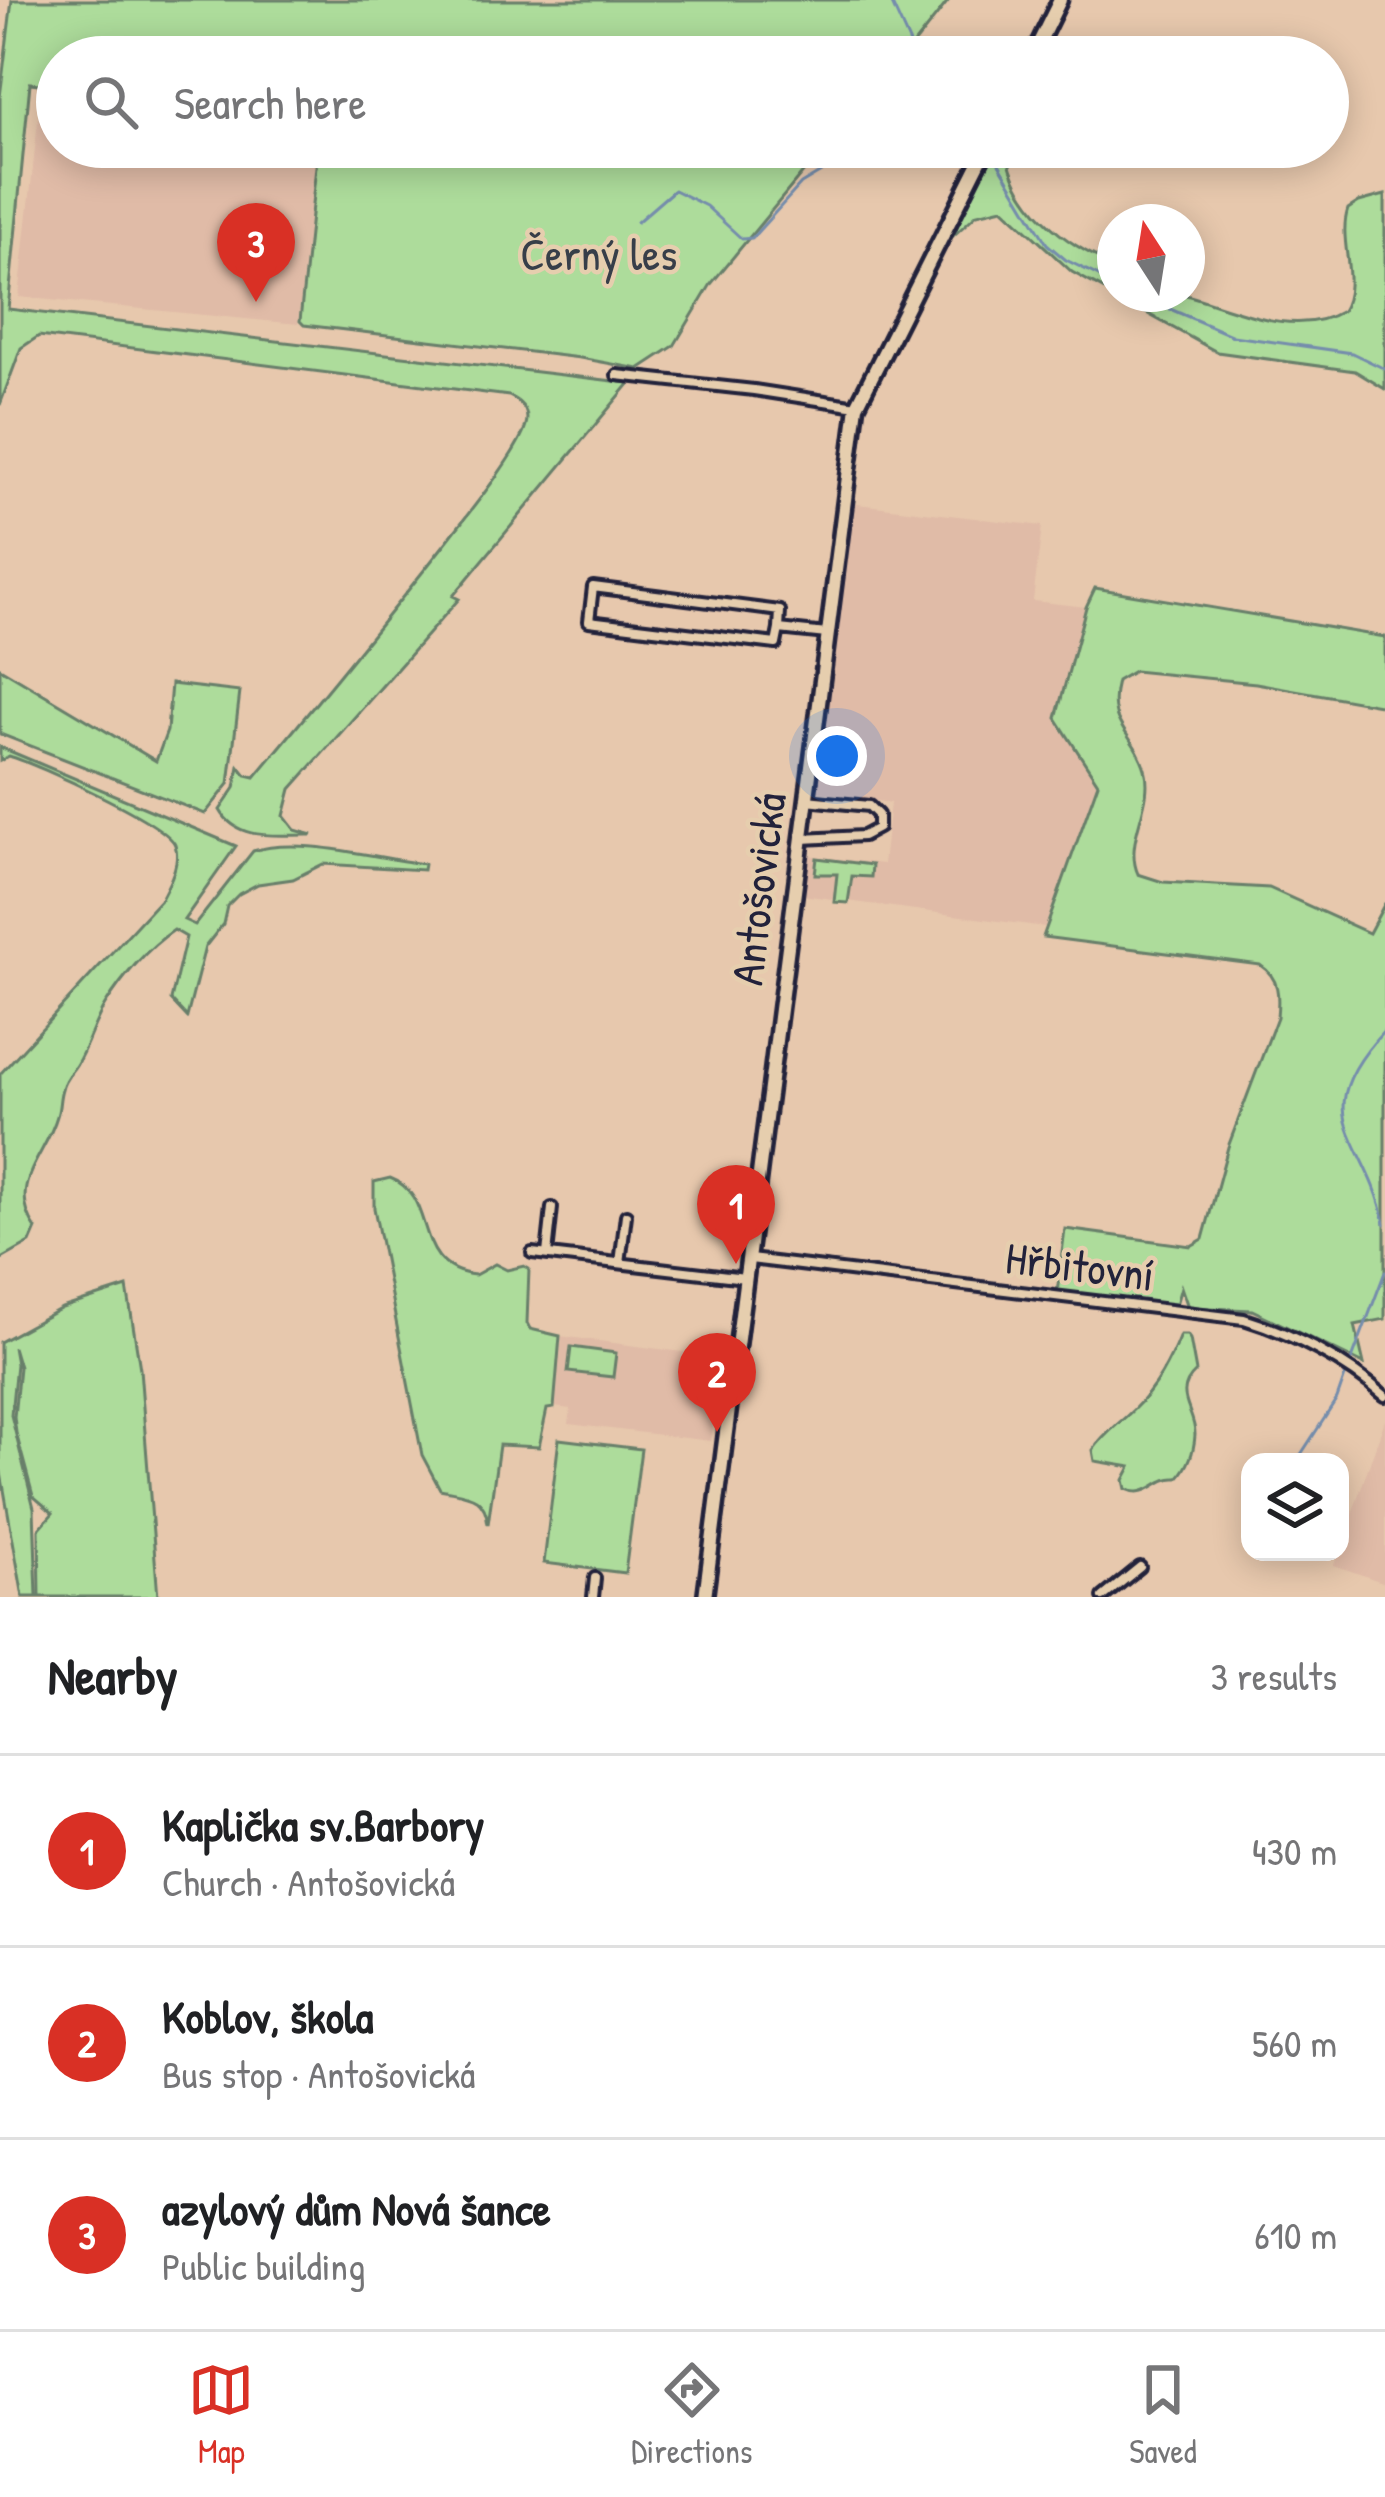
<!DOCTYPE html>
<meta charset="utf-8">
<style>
body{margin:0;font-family:"Patrick Hand",sans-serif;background:#f6f6f6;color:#202124}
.controls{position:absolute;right:36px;bottom:36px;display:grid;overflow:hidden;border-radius:24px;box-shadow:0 6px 30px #0003}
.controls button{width:108px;height:108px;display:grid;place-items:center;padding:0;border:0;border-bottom:3px solid #e0e0e0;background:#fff;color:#202124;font:60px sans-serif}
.compass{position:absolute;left:1097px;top:204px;width:108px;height:108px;border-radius:50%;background:#fff;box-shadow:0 6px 30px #0003;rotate:348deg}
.you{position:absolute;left:837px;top:756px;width:42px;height:42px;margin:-30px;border:9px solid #fff;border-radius:50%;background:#1a73e8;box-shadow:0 0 0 18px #1a73e833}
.badge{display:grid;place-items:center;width:78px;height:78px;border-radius:50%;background:#d93025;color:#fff;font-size:39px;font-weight:700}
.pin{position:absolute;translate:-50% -99px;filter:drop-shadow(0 3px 6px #0008)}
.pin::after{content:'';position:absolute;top:63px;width:42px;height:36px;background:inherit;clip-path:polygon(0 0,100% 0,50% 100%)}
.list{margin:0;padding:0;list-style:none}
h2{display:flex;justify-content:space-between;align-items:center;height:156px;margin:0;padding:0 48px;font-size:51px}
h2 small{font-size:39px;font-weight:400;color:#757577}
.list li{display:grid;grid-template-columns:78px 1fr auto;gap:36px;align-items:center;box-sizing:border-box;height:192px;padding:0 48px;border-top:3px solid #e0e0e0}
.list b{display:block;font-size:45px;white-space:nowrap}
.list p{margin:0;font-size:39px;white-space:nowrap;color:#757577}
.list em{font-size:39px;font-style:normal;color:#757577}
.icon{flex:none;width:66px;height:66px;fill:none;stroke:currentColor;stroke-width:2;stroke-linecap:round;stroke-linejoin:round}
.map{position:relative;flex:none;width:1385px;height:1597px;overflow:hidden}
.search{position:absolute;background:#fff;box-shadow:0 6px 30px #0003;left:36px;right:36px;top:36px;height:132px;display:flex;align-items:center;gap:30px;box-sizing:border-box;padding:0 42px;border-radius:66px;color:#757577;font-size:45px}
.sheet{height:732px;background:#fff}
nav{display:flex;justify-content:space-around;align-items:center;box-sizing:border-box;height:168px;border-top:3px solid #e0e0e0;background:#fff;font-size:33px;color:#757577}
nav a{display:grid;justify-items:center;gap:6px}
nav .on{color:#d93025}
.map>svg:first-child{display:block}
.built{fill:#e0bba7}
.green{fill:#addc9b;stroke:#687f6b;stroke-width:3}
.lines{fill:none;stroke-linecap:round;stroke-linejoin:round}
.stream{stroke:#758dac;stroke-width:3}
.street-casing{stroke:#22223b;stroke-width:16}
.secondary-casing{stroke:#22223b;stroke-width:21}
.street{stroke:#e6ceae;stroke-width:8}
.secondary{stroke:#e6ceae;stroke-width:12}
.labels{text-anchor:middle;stroke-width:9;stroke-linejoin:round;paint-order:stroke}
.park-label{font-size:45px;fill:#373e49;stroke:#e6ceae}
.street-label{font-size:45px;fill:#22223b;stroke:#e6ceae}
</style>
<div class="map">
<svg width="1385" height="1597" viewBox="0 0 1385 1597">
<rect width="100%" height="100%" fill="#e7c8ad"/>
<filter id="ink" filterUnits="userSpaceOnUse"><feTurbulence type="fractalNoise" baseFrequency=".00833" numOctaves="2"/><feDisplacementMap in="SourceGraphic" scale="24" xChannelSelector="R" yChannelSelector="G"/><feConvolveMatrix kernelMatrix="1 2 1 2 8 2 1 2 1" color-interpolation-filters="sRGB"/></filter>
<g filter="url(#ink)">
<!-- built -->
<g class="built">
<polygon points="42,84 57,86 57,147 318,147 298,324 19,297"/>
<polygon points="849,503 1042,526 1033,601 1086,607 1056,718 1098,782 1045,927 802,895 806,855 883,864 890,803 813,791"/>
<polygon points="560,1336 721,1357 711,1441 569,1424 571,1409 554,1407"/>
<polygon points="1385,1420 1385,1583 1334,1565"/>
</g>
<!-- green -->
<g class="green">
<path d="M 12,0 L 949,0 L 914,44 L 912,57 L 57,57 L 57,86 L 30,83 L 8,309 L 630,383 L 453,596 L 459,599 L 291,789 L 284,816 L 295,830 L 313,835 C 279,834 238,843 220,810 L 235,788 L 239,766 L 246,775 L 255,777 C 320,699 385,620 448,540 C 467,515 518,453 526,425 C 530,411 521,402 509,396 L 39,336 L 21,348 L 0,405 L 0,97 Z"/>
<polygon points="318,147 824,147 711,284 674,346 639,369 580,358 304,325 300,321"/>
<path d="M 1001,147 L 1006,147 C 1014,205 1064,245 1115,265 L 1115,294 C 1136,294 1163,289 1183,294 C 1231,307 1294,340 1342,311 C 1360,281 1337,241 1348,209 L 1359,202 L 1385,195 L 1385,389 L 1355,371 L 1217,352 L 1072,272 L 1003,208 L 977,214 L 952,237 L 986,163 Z"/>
<path d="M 1095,588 L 1385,637 L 1385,706 L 1256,683 L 1134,671 L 1117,681 C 1105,727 1134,731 1145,769 C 1155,805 1123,840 1138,874 L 1163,882 L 1269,888 L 1369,933 L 1385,903 L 1385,1319 L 1355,1325 L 1364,1364 L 1252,1310 L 1188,1307 L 1181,1287 L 1175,1308 L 1057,1293 L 1065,1229 L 1191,1246 L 1203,1239 L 1228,1147 L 1277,1017 C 1279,996 1280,978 1260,965 L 1043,937 L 1098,783 L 1056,718 L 1086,607 Z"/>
<polygon points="0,668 156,761 167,731 171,684 240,692 229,784 205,814 0,734"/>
<path d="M 0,747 L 236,846 L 184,920 L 195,925 L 253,851 C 297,836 376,858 424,864 L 423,870 L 323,864 L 293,879 L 258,884 L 239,894 L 227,906 L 223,924 L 205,947 L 187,1017 L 171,1000 L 186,937 L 174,930 C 147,948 122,978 105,1005 C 93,1024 88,1046 76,1065 C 71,1073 64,1078 62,1089 C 59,1098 60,1107 57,1116 C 46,1156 6,1185 36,1229 L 30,1243 L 0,1260 L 0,1074 L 161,899 C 169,884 181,862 175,845 C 167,823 36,764 9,756 L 0,761 Z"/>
<polygon points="817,858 872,865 871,877 852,876 848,903 834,902 837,874 815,874"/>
<path d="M 390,1178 C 439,1196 409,1268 475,1275 L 495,1264 L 507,1270 L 524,1266 L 529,1269 L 527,1323 L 530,1329 L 560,1336 L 554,1408 L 547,1409 L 539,1447 L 499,1445 L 488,1524 C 485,1493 466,1495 440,1489 L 422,1455 L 374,1208 L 374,1182 Z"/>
<polygon points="127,1287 140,1369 158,1597 40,1597 39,1529 53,1513 33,1496 16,1433 14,1417 19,1367 13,1347 16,1364 11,1415 34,1508 37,1597 23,1597 0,1467 0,1342 62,1308"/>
<path d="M 1180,1335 L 1187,1335 L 1190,1339 L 1196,1372 C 1171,1395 1196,1411 1195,1435 C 1194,1452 1189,1466 1178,1478 C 1157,1476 1149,1500 1126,1489 L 1124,1480 L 1131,1467 L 1095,1461 L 1093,1450 C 1105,1433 1119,1424 1134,1409 C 1156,1388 1169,1363 1180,1335 Z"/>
<polygon points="571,1347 616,1353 613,1377 568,1372"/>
<polygon points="559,1439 641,1449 625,1573 544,1563"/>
</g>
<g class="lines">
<!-- stream -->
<g class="stream">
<polyline points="890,0 916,57"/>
<polyline points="992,152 1047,244 1066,260 1115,284"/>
<polyline points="637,222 674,190 706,206 742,239 752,238 801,184 863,147"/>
<polyline points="1135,294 1233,336 1352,353 1385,369"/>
<path d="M 1385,1030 C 1302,1119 1368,1134 1385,1224"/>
<polyline points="1351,1362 1385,1272"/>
<polyline points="1296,1462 1337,1399 1346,1373"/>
<polyline points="1258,1556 1259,1552"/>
</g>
<!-- street casing -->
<g class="street-casing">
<g id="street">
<polyline points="617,375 754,390 857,406"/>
<polyline points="779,629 776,644 589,621 593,587 780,611 779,629 827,634"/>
<polyline points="802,839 863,836 878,828 878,815 869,806 806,800"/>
<polyline points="532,1253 745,1278"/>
<polyline points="547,1254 552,1208"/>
<path d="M 750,1259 L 1244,1319 C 1293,1334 1347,1362 1385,1396"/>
<polyline points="620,1263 626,1215"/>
<polyline points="593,1597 595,1578"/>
<polyline points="1103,1597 1140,1567"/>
</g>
</g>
<!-- secondary casing -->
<g class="secondary-casing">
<g id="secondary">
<polyline points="1032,57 1060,0"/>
<polyline points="705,1597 857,406 987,147"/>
</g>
</g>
<!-- street -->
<use href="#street" class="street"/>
<!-- secondary -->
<use href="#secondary" class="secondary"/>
</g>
</g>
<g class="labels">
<!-- park labels -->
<g class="park-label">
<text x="599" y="270">Černý les</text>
</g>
<!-- street labels -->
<g class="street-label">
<text transform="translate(758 889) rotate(-83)" y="16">Antošovická</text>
<text transform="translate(1080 1266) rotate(7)" y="16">Hřbitovní</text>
</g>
</g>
</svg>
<div class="controls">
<button><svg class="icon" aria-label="layers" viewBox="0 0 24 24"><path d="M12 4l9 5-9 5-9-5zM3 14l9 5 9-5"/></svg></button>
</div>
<svg class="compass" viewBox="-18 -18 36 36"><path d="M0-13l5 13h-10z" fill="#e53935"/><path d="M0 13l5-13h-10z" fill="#757577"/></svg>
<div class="you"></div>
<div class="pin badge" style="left:736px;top:1264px">1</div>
<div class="pin badge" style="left:717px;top:1432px">2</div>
<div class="pin badge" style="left:256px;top:302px">3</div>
<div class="search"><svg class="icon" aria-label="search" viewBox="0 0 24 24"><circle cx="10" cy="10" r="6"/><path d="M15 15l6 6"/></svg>Search here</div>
</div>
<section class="sheet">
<h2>Nearby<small>3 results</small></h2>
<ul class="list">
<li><span class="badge">1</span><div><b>Kaplička sv.Barbory</b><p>Church · Antošovická</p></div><em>430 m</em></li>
<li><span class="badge">2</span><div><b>Koblov, škola</b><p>Bus stop · Antošovická</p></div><em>560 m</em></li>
<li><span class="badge">3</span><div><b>azylový dům Nová šance</b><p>Public building</p></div><em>610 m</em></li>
</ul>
</section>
<nav>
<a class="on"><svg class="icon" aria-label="map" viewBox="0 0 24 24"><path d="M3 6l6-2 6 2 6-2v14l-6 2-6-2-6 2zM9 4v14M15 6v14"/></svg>Map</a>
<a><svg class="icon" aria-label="directions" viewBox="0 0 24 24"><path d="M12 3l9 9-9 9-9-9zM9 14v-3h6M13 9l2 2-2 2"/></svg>Directions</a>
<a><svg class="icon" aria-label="saved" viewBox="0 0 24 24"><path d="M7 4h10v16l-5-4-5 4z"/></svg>Saved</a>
</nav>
